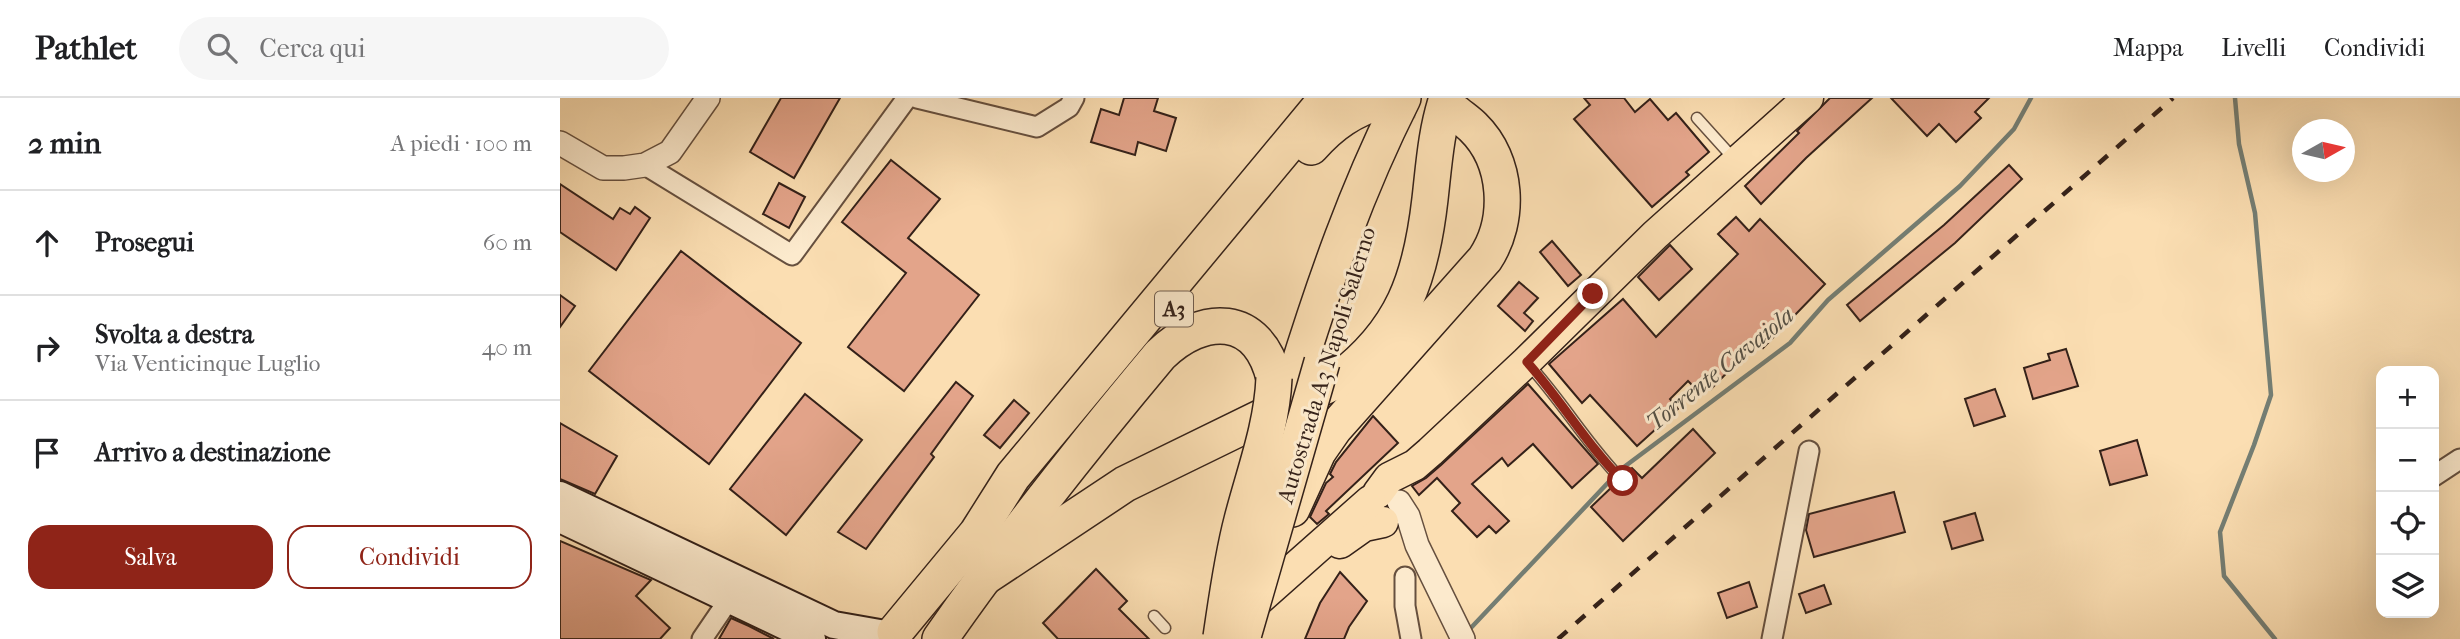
<!DOCTYPE html>
<html lang="it">
<meta charset="utf-8">
<style>
body{margin:0;font-family:"IM FELL French Canon",serif;background:#f6f6f6;color:#202124}
.controls{position:absolute;right:21px;bottom:21px;display:grid;overflow:hidden;border-radius:14px;box-shadow:0 7px 28px #0002}
.controls button{width:63px;height:63px;display:grid;place-items:center;padding:0;border:0;border-bottom:2px solid #e0e0e0;background:#fff;color:#202124;font:35px sans-serif}
.compass{position:absolute;left:1732px;top:21px;width:63px;height:63px;border-radius:50%;background:#fff;box-shadow:0 7px 28px #0002;rotate:82deg}
.stop{position:absolute;width:21px;height:21px;margin:-16px;border:5px solid #8f2418;border-radius:50%;background:#fff}
.stop.end{background:#8f2418;border-color:#fff;box-shadow:0 2px 7px #0008}
.list{margin:0;padding:0;list-style:none}
h2{display:flex;justify-content:space-between;align-items:center;height:91px;margin:0;padding:0 28px;font-size:30px}
h2 small{font-size:23px;font-weight:400;color:#757577}
.list li{display:grid;grid-template-columns:46px 1fr auto;gap:21px;align-items:center;box-sizing:border-box;height:105px;padding:0 28px;border-top:2px solid #e0e0e0}
.list b{display:block;font-size:26px;white-space:nowrap}
.list p{margin:0;font-size:23px;white-space:nowrap;color:#757577}
.list em{font-size:23px;font-style:normal;color:#757577}
.actions{display:flex;gap:14px;padding:21px 28px}
.actions a{flex:1;padding:16px 0;border:2px solid #8f2418;border-radius:21px;text-align:center;font-size:24px;color:#8f2418}
.actions .main{background:#8f2418;color:#fff}
.icon{flex:none;width:38px;height:38px;fill:none;stroke:currentColor;stroke-width:2;stroke-linecap:round;stroke-linejoin:round}
.map{position:relative;flex:none;width:1900px;height:541px;overflow:hidden}
header{display:flex;align-items:center;gap:42px;box-sizing:border-box;height:98px;padding:0 35px;background:#fff;border-bottom:2px solid #e0e0e0}
header strong{font-size:33px}
nav{display:flex;gap:38px;margin-inline-start:auto;font-size:24px}
.search{width:490px;height:63px;background:#f6f6f6;display:flex;align-items:center;gap:18px;box-sizing:border-box;padding:0 24px;border-radius:38px;color:#757577;font-size:26px}
main{display:flex}
aside{flex:1;background:#fff}
.map>svg:first-child{display:block}
.lines{fill:none;stroke-linecap:round;stroke-linejoin:round}
.stream{stroke:#747e74;stroke-width:4.5}
.building{fill:#e3a48a;stroke:#342119;stroke-width:2}
.motorway-tunnel{stroke:#d3b893;stroke-width:35;stroke-dasharray:35 18;stroke-linecap:butt}
.service-casing{stroke:#66503f;stroke-width:13}
.minor-casing{stroke:#66503f;stroke-width:23}
.tertiary-casing{stroke:#66503f;stroke-width:26}
.secondary-casing{stroke:#342119;stroke-width:30}
.primary-casing{stroke:#342119;stroke-width:33}
.motorway-casing{stroke:#342119;stroke-width:38}
.service{stroke:#fceacd;stroke-width:10}
.minor{stroke:#fceacd;stroke-width:19}
.tertiary{stroke:#fceacd;stroke-width:23}
.secondary{stroke:#fceacd;stroke-width:26}
.primary{stroke:#fbdeb2;stroke-width:30}
.motorway{stroke:#fbdeb2;stroke-width:35}
.rail{stroke:#342119;stroke-width:4.5;stroke-dasharray:12 12;stroke-linecap:butt}
.motorway-bridge-casing{stroke:#342119;stroke-width:38;stroke-linecap:butt}
.motorway-bridge{stroke:#fbdeb2;stroke-width:35}
.route{stroke:#8f2418;stroke-width:9}
.labels{text-anchor:middle;stroke-width:6;stroke-linejoin:round;paint-order:stroke}
.shield{fill:#fceacd;stroke:#705d4f;stroke-width:2}
.shield-label{font-size:21px;font-weight:bold;fill:#342119}
.street-label{font-size:23px;fill:#342119;stroke:#fceacd}
.water-label{font-size:24px;font-style:italic;fill:#545046;stroke:#fceacd}
</style>
<header>
<strong>Pathlet</strong>
<div class="search"><svg class="icon" aria-label="search" viewBox="0 0 24 24"><circle cx="10" cy="10" r="6"/><path d="M15 15l6 6"/></svg>Cerca qui</div>
<nav><a>Mappa</a><a>Livelli</a><a>Condividi</a></nav>
</header>
<main>
<aside>
<h2>2 min<small>A piedi · 100 m</small></h2>
<ul class="list">
<li><svg class="icon" aria-label="ahead" viewBox="0 0 24 24"><path d="M12 20V5M6 11l6-6 6 6"/></svg><div><b>Prosegui</b></div><em>60 m</em></li>
<li><svg class="icon" aria-label="right" viewBox="0 0 24 24"><path d="M7 20v-9h11M14 6l5 5-5 5"/></svg><div><b>Svolta a destra</b><p>Via Venticinque Luglio</p></div><em>40 m</em></li>
<li><svg class="icon" aria-label="arrive" viewBox="0 0 24 24"><path d="M6 21V4h12l-3 4 3 4H6"/></svg><div><b>Arrivo a destinazione</b></div></li>
</ul>
<div class="actions"><a class="main">Salva</a><a>Condividi</a></div>
</aside>
<div class="map">
<svg width="1900" height="541" viewBox="0 0 1900 541">
<rect width="100%" height="100%" fill="#fbdeb2"/>
<filter id="stains"><feTurbulence type="fractalNoise" baseFrequency=".00286" numOctaves="4"/><feColorMatrix values="0 0 0 0 .2 0 0 0 0 .09 0 0 0 0 .02 0 0 0 .5 -.17"/></filter>
<radialGradient id="worn" r=".72"><stop offset=".6" stop-color="#630" stop-opacity="0"/><stop offset="1" stop-color="#630" stop-opacity=".3"/></radialGradient>
<g class="lines">
<!-- stream -->
<g class="stream">
<polyline points="1675,0 1679,46 1695,115 1711,297 1694,347 1660,434 1664,478 1715,541"/>
<polyline points="908,533 1060,372 1230,245 1268,202 1400,88 1454,31 1471,0"/>
</g>
</g>
<!-- building -->
<g class="building">
<polygon points="221,0 280,0 234,80 190,54"/>
<polygon points="564,0 598,0 594,13 616,20 606,53 578,44 575,57 531,44 541,11 559,17"/>
<polygon points="1024,0 1064,0 1075,14 1090,1 1108,22 1116,15 1149,54 1126,74 1129,77 1092,109 1014,21 1030,7"/>
<polygon points="1270,0 1312,0 1246,60 1201,106 1185,88 1239,35 1237,33"/>
<polygon points="1331,0 1429,0 1415,14 1421,20 1396,44 1379,26 1367,38"/>
<polygon points="331,62 380,101 348,140 419,197 344,293 288,249 346,175 282,124"/>
<polygon points="1449,67 1462,81 1395,145 1300,223 1287,207 1384,127"/>
<polygon points="219,85 245,99 229,130 203,116"/>
<polygon points="0,86 53,121 60,110 70,116 75,109 90,120 56,172 0,134"/>
<polygon points="1176,119 1189,133 1200,121 1265,186 1203,250 1197,244 1151,291 1147,287 1139,294 1128,283 1110,301 1118,311 1077,348 1030,297 1022,305 989,266 1063,201 1096,239 1178,156 1158,136"/>
<polygon points="992,143 1021,177 1008,188 980,154"/>
<polygon points="1110,147 1132,171 1099,202 1078,179"/>
<polygon points="121,153 241,245 149,366 29,273"/>
<polygon points="959,184 978,200 964,215 973,223 965,233 938,208"/>
<polygon points="0,197 15,208 0,229"/>
<polygon points="1506,251 1518,288 1473,301 1464,270 1490,262 1488,256"/>
<polygon points="396,284 413,298 371,356 374,359 306,451 278,434"/>
<polygon points="968,286 1038,366 1012,390 973,346 948,368 942,360 912,386 949,423 936,435 929,428 917,439 892,413 900,405 877,380 859,397 852,388 866,380 881,367"/>
<polygon points="1435,291 1445,318 1414,328 1405,301"/>
<polygon points="245,296 302,342 226,437 170,391"/>
<polygon points="454,302 469,315 440,350 424,337"/>
<polygon points="813,318 838,345 766,413 769,416 757,426 750,419 766,385 773,379 770,376 776,364"/>
<polygon points="0,325 57,358 35,396 0,381"/>
<polygon points="1133,331 1155,355 1063,443 1031,409 1055,386 1062,390 1069,388 1070,382 1066,375 1072,370 1082,380"/>
<polygon points="1577,342 1587,377 1550,387 1540,353"/>
<polygon points="1334,394 1345,434 1254,459 1246,432 1249,416"/>
<polygon points="1415,415 1423,442 1392,451 1384,424"/>
<polygon points="0,443 91,482 76,498 110,530 100,541 0,541"/>
<polygon points="536,471 567,503 559,511 589,541 498,541 483,525"/>
<polygon points="780,474 807,503 789,529 784,541 745,541 760,505"/>
<polygon points="1189,484 1197,509 1167,520 1158,495"/>
<polygon points="1264,487 1271,506 1246,515 1239,496"/>
<polygon points="171,520 189,528 214,541 159,541"/>
</g>
<g class="lines">
<!-- motorway-tunnel -->
<path class="motorway-tunnel" d="M 823,2 C 847,0 874,4 896,15"/>
<!-- service casing -->
<g class="service-casing">
<g id="service">
<polyline points="1137,20 1174,61"/>
<path d="M 969,267 C 1003,304 1028,348 1063,383"/>
<polyline points="594,518 605,530"/>
</g>
</g>
<!-- minor casing -->
<g class="minor-casing">
<g id="minor">
<polyline points="357,0 477,29 509,9 514,0"/>
<polyline points="85,67 232,157 347,0"/>
<polyline points="1874,378 1900,361"/>
<polyline points="845,479 845,508 851,541"/>
<polyline points="142,541 170,500"/>
<polyline points="1212,541 1249,353"/>
</g>
</g>
<!-- tertiary casing -->
<g class="tertiary-casing">
<g id="tertiary">
<polyline points="0,45 43,70 64,70 85,67 110,54 148,0"/>
<polyline points="839,404 848,418 857,447 903,541"/>
</g>
</g>
<!-- secondary casing -->
<g class="secondary-casing">
<g id="secondary">
<polyline points="0,397 274,527 331,537"/>
<polyline points="0,421 252,541"/>
</g>
</g>
<!-- primary casing -->
<g class="primary-casing">
<g id="primary">
<polyline points="818,395 829,380 855,367 870,354 966,264 1095,137 1248,0"/>
<polyline points="780,445 804,428 823,424"/>
<polyline points="687,512 810,403"/>
</g>
</g>
<!-- motorway casing -->
<g class="motorway-casing">
<g id="motorway">
<path d="M 751,49 C 772,25 792,12 823,2"/>
<path d="M 734,283 C 764,186 797,91 843,0"/>
<path d="M 732,411 L 758,354 L 774,331 L 925,161 C 951,122 948,63 913,29 C 908,24 902,20 896,15"/>
<path d="M 422,481 L 565,386 L 778,282 C 843,233 861,180 870,101 C 874,66 876,33 887,0"/>
<polyline points="335,534 417,435 453,378 767,0"/>
<path d="M 380,541 C 449,442 523,349 600,257 C 643,215 698,215 714,280"/>
</g>
</g>
<!-- service -->
<use href="#service" class="service"/>
<!-- minor -->
<use href="#minor" class="minor"/>
<!-- tertiary -->
<use href="#tertiary" class="tertiary"/>
<!-- secondary -->
<use href="#secondary" class="secondary"/>
<!-- primary -->
<use href="#primary" class="primary"/>
<!-- motorway -->
<use href="#motorway" class="motorway"/>
<!-- rail -->
<polyline class="rail" points="998,541 1613,0"/>
<!-- motorway-bridge casing -->
<g class="motorway-bridge-casing">
<g id="motorway-bridge">
<polyline points="684,535 762,264"/>
<path d="M 661,539 C 667,499 672,460 682,422 C 694,375 712,329 714,280"/>
</g>
</g>
<!-- motorway-bridge -->
<use href="#motorway-bridge" class="motorway-bridge"/>
</g>
<g class="lines">
<!-- route -->
<path class="route" d="M 1033,196 L 967,264 C 1001,302 1027,347 1063,383"/>
</g>
<g class="labels">
<!-- shield labels -->
<rect class="shield" x="595" y="193.5" width="38" height="35" rx="5"/>
<g class="shield-label">
<text x="614" y="218">A3</text>
</g>
<!-- street labels -->
<g class="street-label">
<text transform="translate(766 267) rotate(-73)" y="8">Autostrada A3 Napoli-Salerno</text>
</g>
<!-- water labels -->
<g class="water-label">
<text transform="translate(1160 271) rotate(-39)" y="8">Torrente Cavaiola</text>
</g>
</g>
<rect width="100%" height="100%" filter="url(#stains)"/>
<rect width="100%" height="100%" fill="url(#worn)"/>
</svg>
<div class="controls">
<button>+</button>
<button>−</button>
<button><svg class="icon" aria-label="locate" viewBox="0 0 24 24"><circle cx="12" cy="12" r="6"/><path d="M12 2v4M12 18v4M2 12h4M18 12h4"/></svg></button>
<button><svg class="icon" aria-label="layers" viewBox="0 0 24 24"><path d="M12 4l9 5-9 5-9-5zM3 14l9 5 9-5"/></svg></button>
</div>
<svg class="compass" viewBox="-18 -18 36 36"><path d="M0-13l5 13h-10z" fill="#e53935"/><path d="M0 13l5-13h-10z" fill="#757577"/></svg>
<div class="stop" style="left:1063px;top:383px"></div>
<div class="stop end" style="left:1033px;top:196px"></div>
</div>
</main>
